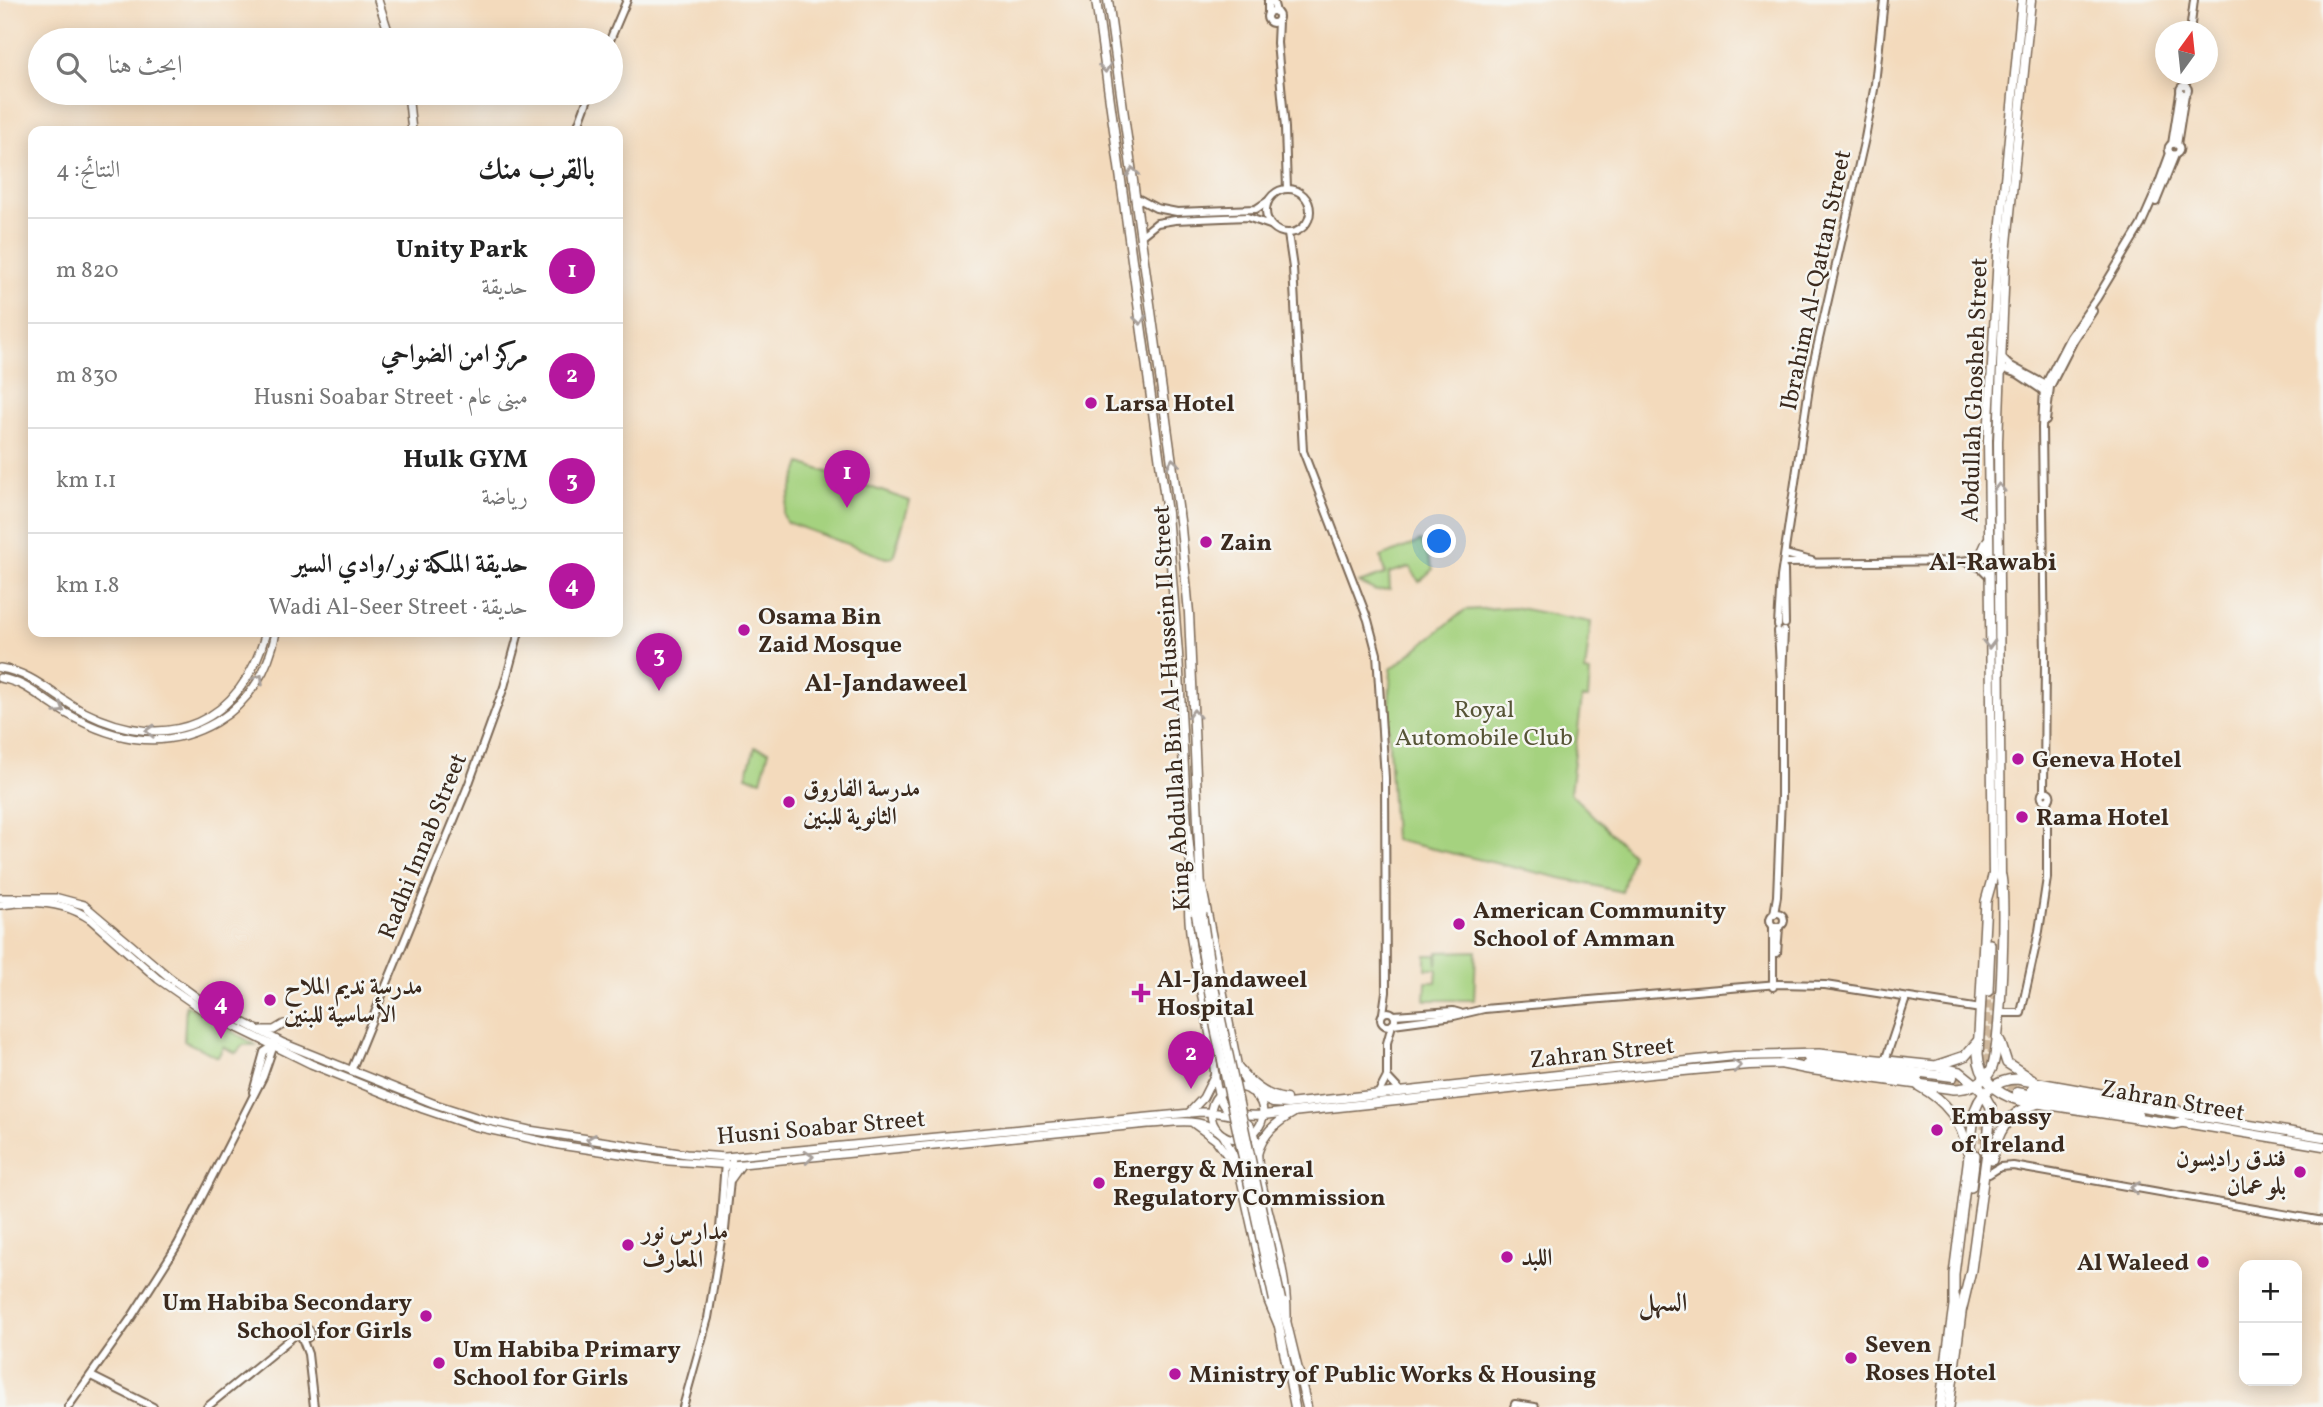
<!DOCTYPE html>
<html lang="ar">
<meta charset="utf-8">
<style>
body{margin:0;font-family:Vollkorn,Amiri,serif;background:#f6f6f6;color:#222;direction:rtl}
.controls{position:absolute;right:21px;bottom:21px;display:grid;overflow:hidden;border-radius:14px;box-shadow:0 4px 18px #0003}
.controls button{width:63px;height:63px;display:grid;place-items:center;padding:0;border:0;border-bottom:2px solid #e0e0e0;background:#fff;color:#222;font:35px sans-serif}
.compass{position:absolute;left:2155px;top:21px;width:63px;height:63px;border-radius:50%;background:#fff;box-shadow:0 4px 18px #0003;rotate:15deg}
.you{position:absolute;left:1440px;top:542px;width:24px;height:24px;margin:-18px;border:5px solid #fff;border-radius:50%;background:#1a73e8;box-shadow:0 0 0 10px #1a73e833}
.badge{display:grid;place-items:center;width:46px;height:46px;border-radius:50%;background:#b5179e;color:#fff;font-size:23px;font-weight:700}
.pin{position:absolute;translate:-50% -58px;filter:drop-shadow(0 2px 4px #0008)}
.pin::after{content:'';position:absolute;top:37px;width:24px;height:21px;background:inherit;clip-path:polygon(0 0,100% 0,50% 100%)}
.list{margin:0;padding:0;list-style:none}
h2{display:flex;justify-content:space-between;align-items:center;height:91px;margin:0;padding:0 28px;font-size:30px}
h2 small{font-size:23px;font-weight:400;color:#767676}
.list li{display:grid;grid-template-columns:46px 1fr auto;gap:21px;align-items:center;box-sizing:border-box;height:105px;padding:0 28px;border-top:2px solid #e0e0e0}
.list b{display:block;font-size:26px;white-space:nowrap}
.list p{margin:0;font-size:23px;white-space:nowrap;color:#767676}
.list em{font-size:23px;font-style:normal;color:#767676}
.icon{flex:none;width:38px;height:38px;fill:none;stroke:currentColor;stroke-width:2;stroke-linecap:round;stroke-linejoin:round}
.map{position:relative;flex:none;width:2323px;height:1407px;overflow:hidden;direction:ltr}
.search{position:absolute;background:#fff;box-shadow:0 4px 18px #0003;left:28px;top:28px;width:595px;height:77px;display:flex;align-items:center;gap:18px;box-sizing:border-box;padding:0 24px;border-radius:38px;color:#767676;font-size:26px}
.panel{position:absolute;background:#fff;box-shadow:0 4px 18px #0003;left:28px;top:126px;width:595px;height:511px;border-radius:14px;direction:rtl}
.map>svg:first-child{display:block}
.green{fill:#a5d27f;stroke:#707e4e;stroke-width:2}
.lines{fill:none;stroke-linecap:round;stroke-linejoin:round}
.primary-tunnel{stroke:#ceb79c;stroke-width:8;stroke-dasharray:8 4;stroke-linecap:butt}
.motorway-tunnel{stroke:#ceb79c;stroke-width:9;stroke-dasharray:9 4.5;stroke-linecap:butt}
.tertiary-casing{stroke:#7b6855;stroke-width:10}
.secondary-casing{stroke:#7b6855;stroke-width:10}
.primary-casing{stroke:#7b6855;stroke-width:11}
.trunk-casing{stroke:#7b6855;stroke-width:11}
.motorway-casing{stroke:#7b6855;stroke-width:12}
.tertiary{stroke:#fff;stroke-width:6}
.secondary{stroke:#fff;stroke-width:7}
.primary{stroke:#fff;stroke-width:8}
.trunk{stroke:#fff;stroke-width:8}
.motorway{stroke:#fff;stroke-width:9}
.trunk-bridge-casing{stroke:#7b6855;stroke-width:11;stroke-linecap:butt}
.trunk-bridge{stroke:#fff;stroke-width:8}
.oneway{stroke:#a79f9a}
.poi-dot{fill:#b5179e;stroke:#f6f6f2;stroke-width:2.5}
.labels{text-anchor:middle;stroke-width:5;stroke-linejoin:round;paint-order:stroke}
.street-label{font-size:24px;fill:#3b2a1e;stroke:#f6f6f2}
.poi-label{font-size:24px;font-weight:bold;fill:#3b2a1e;stroke:#f6f6f2;text-anchor:start}
.park-label{font-size:24px;fill:#565436;stroke:#f6f6f2}
.neighbourhood-label{font-size:26px;font-weight:bold;fill:#3b2a1e;stroke:#f6f6f2}
</style>
<div class="map">
<svg width="2323" height="1407" viewBox="0 0 2323 1407">
<rect width="100%" height="100%" fill="#f6f6f2"/>
<filter id="ink" filterUnits="userSpaceOnUse"><feTurbulence type="fractalNoise" baseFrequency=".0143" numOctaves="2"/><feDisplacementMap in="SourceGraphic" scale="14" xChannelSelector="R" yChannelSelector="G"/><feConvolveMatrix kernelMatrix="1 2 1 2 8 2 1 2 1" color-interpolation-filters="sRGB"/></filter>
<filter id="wash" filterUnits="userSpaceOnUse"><feTurbulence type="fractalNoise" baseFrequency=".00686" numOctaves="4" result="noise"/><feDisplacementMap in="SourceGraphic" scale="28" xChannelSelector="R" yChannelSelector="G"/><feGaussianBlur stdDeviation="1.57" result="paint"/><feColorMatrix in="noise" values="0 0 0 0 0 0 0 0 0 0 0 0 0 0 0 0 0 1.4 0 .05"/><feComposite in="paint" operator="in"/></filter>
<g filter="url(#wash)">
<rect width="100%" height="100%" fill="#f3dabc"/>
<!-- green -->
<g class="green">
<polygon points="801,463 910,501 893,557 886,558 786,522 783,514"/>
<polygon points="1421,541 1433,569 1419,582 1410,567 1389,573 1390,589 1376,591 1359,583 1385,574 1381,557"/>
<polygon points="1513,607 1591,622 1585,672 1590,673 1588,698 1582,698 1570,793 1632,854 1622,892 1394,840 1388,724 1391,669 1465,610"/>
<polygon points="755,747 769,751 761,780 746,776"/>
<polygon points="1476,951 1474,1000 1425,1000 1426,982 1436,982 1437,969 1426,969 1426,955 1436,955 1437,965 1438,952"/>
<polygon points="186,1005 256,1045 243,1045 236,1053 223,1047 218,1057 184,1041"/>
</g>
</g>
<g filter="url(#ink)">
<g class="lines">
<!-- primary-tunnel -->
<g class="primary-tunnel">
<polyline points="1953,1081 1974,1085"/>
<polyline points="1996,1083 2017,1087"/>
</g>
<!-- motorway-tunnel -->
<g class="motorway-tunnel">
<polyline points="1992,1053 1995,989"/>
<polyline points="1984,1077 1988,991"/>
<polyline points="1981,1156 1986,1119"/>
</g>
<!-- tertiary casing -->
<g class="tertiary-casing">
<g id="tertiary">
<polyline points="1268,0 1268,14"/>
<polyline points="1273,0 1276,12"/>
<circle cx="1273" cy="17" r="6"/>
<polyline points="1278,21 1277,43 1285,128 1287,189"/>
<polyline points="2190,32 2194,0"/>
<polyline points="610,40 627,0"/>
<polyline points="2185,74 2186,86"/>
<circle cx="2184" cy="90" r="4"/>
<polyline points="576,131 590,93"/>
<circle cx="2174" cy="149" r="5.5"/>
<polyline points="2172,144 2180,93"/>
<polyline points="2177,145 2185,94"/>
<circle cx="1288" cy="211" r="22"/>
<polyline points="1137,198 1156,208 1177,212 1256,209 1268,201"/>
<polyline points="2156,202 2175,155"/>
<polyline points="1288,234 1293,268 1303,451 1368,620 1377,654 1385,778 1386,992 1383,1013"/>
<polyline points="1142,235 1157,223 1175,220 1247,217 1270,225"/>
<polyline points="2001,357 2009,365 2048,386"/>
<polyline points="2001,373 2004,369 2018,374 2045,392"/>
<polyline points="2046,421 2050,387 2074,340 2093,311"/>
<polyline points="1785,554 1812,561"/>
<polyline points="1963,561 1981,568 1989,576"/>
<polyline points="1784,563 1961,561 1991,557"/>
<polyline points="1784,570 1785,624"/>
<polyline points="1778,625 1781,577 1811,374 1865,138 1875,84 1884,0"/>
<polyline points="1782,678 1784,631"/>
<circle cx="2046" cy="796" r="4.5"/>
<polyline points="2044,792 2045,659 2042,428 2044,387 2070,337 2097,298 2141,225 2156,191 2170,153"/>
<circle cx="1777" cy="920" r="7"/>
<polyline points="1774,914 1777,896 1781,797 1781,683 1778,631"/>
<polyline points="1773,926 1773,987"/>
<polyline points="1777,953 1779,927"/>
<circle cx="1388" cy="1019" r="7"/>
<polyline points="1999,1013 2021,1013 2039,931 2047,878 2047,809 2049,799"/>
<polyline points="1394,1015 1453,1011 1460,1013"/>
<polyline points="1393,1024 1454,1016 1484,1009 1778,984 1825,985 1981,1009"/>
<polyline points="1885,1061 1906,998"/>
<polyline points="351,1071 468,786 504,687 519,632"/>
<polyline points="1387,1077 1401,1092"/>
<polyline points="253,1092 264,1052 273,1046"/>
<polyline points="1378,1094 1387,1077 1387,1043 1392,1025"/>
<polyline points="1989,1174 2000,1167 2013,1166 2323,1221"/>
<polyline points="722,1234 725,1230 732,1160"/>
<circle cx="305" cy="1333" r="5.5"/>
<polyline points="302,1338 308,1354 314,1407"/>
<polyline points="91,1376 153,1407"/>
<polyline points="68,1407 129,1321 178,1244 263,1077 275,1042"/>
<polyline points="207,1407 300,1331"/>
<polyline points="683,1407 708,1318 722,1234 720,1229 725,1162"/>
<polyline points="1514,1407 1515,1404 1535,1407"/>
</g>
</g>
<!-- secondary casing -->
<g class="secondary-casing">
<g id="secondary">
<polyline points="378,0 391,40"/>
<polyline points="408,93 412,131"/>
<path d="M 0,668 C 34,673 54,697 84,712 C 169,755 242,723 266,632"/>
<path d="M 0,678 C 24,682 37,695 56,707 C 107,739 161,754 216,722 C 250,702 269,669 276,632"/>
<path d="M 1191,882 C 1181,927 1204,996 1211,1042 C 1214,1058 1214,1092 1223,1105 C 1231,1115 1251,1116 1263,1115"/>
<polyline points="1202,885 1238,1068 1250,1091"/>
<path d="M 0,898 L 58,898 L 84,905 L 169,977 L 199,999 L 283,1043 L 435,1104 L 485,1120 L 529,1130 L 686,1154 L 725,1157 L 1201,1112 C 1215,1112 1242,1114 1251,1127 C 1259,1138 1257,1157 1259,1170 C 1268,1217 1288,1270 1287,1319"/>
<path d="M 0,905 C 31,900 64,901 90,919 L 158,979 L 207,1013 L 311,1064 L 423,1109 L 473,1126 L 559,1145 L 669,1161 L 732,1165 L 1148,1124 C 1171,1123 1196,1117 1217,1130"/>
<polyline points="262,1030 274,1030 284,1024"/>
<circle cx="1237" cy="1113" r="26"/>
<polyline points="1189,1113 1203,1098 1215,1074"/>
<polyline points="1194,1124 1216,1140 1234,1165"/>
<polyline points="1223,1135 1237,1162 1268,1301 1278,1325"/>
<polyline points="731,1179 741,1165"/>
</g>
</g>
<!-- primary casing -->
<g class="primary-casing">
<g id="primary">
<polyline points="1974,558 1982,552 1987,541"/>
<polyline points="1993,876 1988,440 1998,254 2022,0"/>
<polyline points="2001,876 1998,441 2005,264 2031,0"/>
<polyline points="1808,1058 1953,1077"/>
<polyline points="1806,1065 1918,1077"/>
<path d="M 1238,1068 C 1250,1083 1265,1097 1286,1099"/>
<polyline points="2032,1089 2323,1137"/>
<polyline points="2017,1092 2138,1114"/>
<polyline points="1256,1096 1273,1103 1288,1104 1734,1056 1785,1055"/>
<polyline points="1263,1115 1651,1074 1749,1065 1790,1064"/>
<polyline points="2178,1122 2323,1146"/>
<path d="M 1257,1154 C 1263,1134 1275,1123 1293,1113"/>
</g>
</g>
<!-- trunk casing -->
<g class="trunk-casing">
<g id="trunk">
<polyline points="1096,0 1167,513 1178,654 1187,826 1196,914"/>
<polyline points="1108,0 1181,528 1189,613 1202,914"/>
<polyline points="1281,1300 1307,1407"/>
<polyline points="1274,1301 1295,1407"/>
</g>
</g>
<!-- motorway casing -->
<g class="motorway-casing">
<g id="motorway">
<path d="M 1993,876 L 1986,901 L 1978,1054 C 1979,1078 1996,1094 2018,1100 L 2175,1124 L 2183,1122"/>
<polyline points="1988,991 1990,944"/>
<polyline points="2000,1041 2007,1063 2032,1079"/>
<polyline points="1781,1055 1819,1054 1936,1066 1960,1072 1980,1088 1991,1107 1987,1152 1971,1270 1962,1308"/>
<path d="M 1783,1064 L 1808,1069 L 1954,1089 C 1968,1089 1984,1083 1991,1070 C 2001,1052 2006,900 2001,876"/>
<polyline points="1938,1065 1965,1056 1978,1041"/>
<path d="M 1919,1086 C 1945,1100 1962,1120 1967,1150"/>
<path d="M 1992,1160 C 1997,1132 2007,1113 2036,1104"/>
<polyline points="1971,1187 1975,1155"/>
<path d="M 1954,1302 L 1954,1274 L 1974,1116 C 1977,1095 1996,1079 2017,1079 L 2163,1105 L 2177,1110 L 2183,1115"/>
<polyline points="1940,1407 1955,1298"/>
<polyline points="1949,1407 1962,1305"/>
</g>
</g>
<!-- tertiary -->
<use href="#tertiary" class="tertiary"/>
<!-- secondary -->
<use href="#secondary" class="secondary"/>
<!-- primary -->
<use href="#primary" class="primary"/>
<!-- trunk -->
<use href="#trunk" class="trunk"/>
<!-- motorway -->
<use href="#motorway" class="motorway"/>
<!-- trunk-bridge casing -->
<g class="trunk-bridge-casing">
<g id="trunk-bridge">
<polyline points="1196,914 1215,1028 1274,1301"/>
<polyline points="1202,914 1210,968 1281,1300"/>
</g>
</g>
<!-- trunk-bridge -->
<use href="#trunk-bridge" class="trunk-bridge"/>
</g>
<!-- one-way arrows -->
<defs><path id="oneway-chevron" d="M-2-3.5L2.5 0L-2 3.5" fill="none" stroke-width="1.6" stroke-linecap="round" stroke-linejoin="round" transform="scale(1.75)"/></defs>
<g class="oneway">
<use href="#oneway-chevron" transform="translate(1105 68) rotate(83)"/>
<use href="#oneway-chevron" transform="translate(1133 172) rotate(-98)"/>
<use href="#oneway-chevron" transform="translate(1140 320) rotate(82)"/>
<use href="#oneway-chevron" transform="translate(1173 463) rotate(-98)"/>
<use href="#oneway-chevron" transform="translate(1999 488) rotate(-91)"/>
<use href="#oneway-chevron" transform="translate(1989 644) rotate(89)"/>
<use href="#oneway-chevron" transform="translate(259 679) rotate(-58)"/>
<use href="#oneway-chevron" transform="translate(60 709) rotate(31)"/>
<use href="#oneway-chevron" transform="translate(1194 714) rotate(-92)"/>
<use href="#oneway-chevron" transform="translate(150 731) rotate(-177)"/>
<use href="#oneway-chevron" transform="translate(1737 1066) rotate(-5)"/>
<use href="#oneway-chevron" transform="translate(591 1140) rotate(-171)"/>
<use href="#oneway-chevron" transform="translate(809 1157) rotate(-6)"/>
<use href="#oneway-chevron" transform="translate(2135 1188) rotate(-170)"/>
</g>
</g>
<!-- markers -->
<g class="poi-dot">
<circle cx="1091" cy="403" r="7"/>
<circle cx="1206" cy="542" r="7"/>
<circle cx="744" cy="630" r="7"/>
<circle cx="2018" cy="759" r="7"/>
<circle cx="789" cy="802" r="7"/>
<circle cx="2022" cy="817" r="7"/>
<circle cx="1459" cy="924" r="7"/>
<path d="M1137.5 982.5h7v7h7v7h-7v7h-7v-7h-7v-7h7z"/>
<circle cx="270" cy="1000" r="7"/>
<circle cx="1937" cy="1130" r="7"/>
<circle cx="2300" cy="1172" r="7"/>
<circle cx="1099" cy="1183" r="7"/>
<circle cx="628" cy="1245" r="7"/>
<circle cx="1507" cy="1257" r="7"/>
<circle cx="2203" cy="1262" r="7"/>
<circle cx="426" cy="1316" r="7"/>
<circle cx="1851" cy="1358" r="7"/>
<circle cx="439" cy="1363" r="7"/>
<circle cx="1175" cy="1374" r="7"/>
</g>
<g class="labels">
<!-- street labels -->
<g class="street-label">
<text transform="translate(1815 280) rotate(-78)" y="8">Ibrahim Al-Qattan Street</text>
<text transform="translate(1974 390) rotate(-88)" y="8">Abdullah Ghosheh Street</text>
<text transform="translate(1171 708) rotate(-93)" y="8">King Abdullah Bin Al-Hussein II Street</text>
<text transform="translate(422 846) rotate(-68)" y="8">Radhi Innab Street</text>
<text transform="translate(1602 1052) rotate(-6)" y="8">Zahran Street</text>
<text transform="translate(2173 1100) rotate(10)" y="8">Zahran Street</text>
<text transform="translate(821 1127) rotate(-5)" y="8">Husni Soabar Street</text>
</g>
<!-- poi labels -->
<g class="poi-label">
<text x="1105" y="411">Larsa Hotel</text>
<text x="1220" y="550">Zain</text>
<text x="758" y="624">Osama Bin<tspan x="758" dy="28">Zaid Mosque</tspan></text>
<text x="2032" y="767">Geneva Hotel</text>
<text x="803" y="796">مدرسة الفاروق<tspan x="803" dy="28">الثانوية للبنين</tspan></text>
<text x="2036" y="825">Rama Hotel</text>
<text x="1473" y="918">American Community<tspan x="1473" dy="28">School of Amman</tspan></text>
<text x="1157" y="987">Al-Jandaweel<tspan x="1157" dy="28">Hospital</tspan></text>
<text x="284" y="994">مدرسة نديم الملاح<tspan x="284" dy="28">الأساسية للبنين</tspan></text>
<text x="1951" y="1124">Embassy<tspan x="1951" dy="28">of Ireland</tspan></text>
<text x="2286" y="1166" text-anchor="end">فندق راديسون<tspan x="2286" dy="28">بلو عمان</tspan></text>
<text x="1113" y="1177">Energy &amp; Mineral<tspan x="1113" dy="28">Regulatory Commission</tspan></text>
<text x="642" y="1239">مدارس نور<tspan x="642" dy="28">المعارف</tspan></text>
<text x="1521" y="1265">اللبد</text>
<text x="2189" y="1270" text-anchor="end">Al Waleed</text>
<text x="412" y="1310" text-anchor="end">Um Habiba Secondary<tspan x="412" dy="28">School for Girls</tspan></text>
<text x="1865" y="1352">Seven<tspan x="1865" dy="28">Roses Hotel</tspan></text>
<text x="453" y="1357">Um Habiba Primary<tspan x="453" dy="28">School for Girls</tspan></text>
<text x="1189" y="1382">Ministry of Public Works &amp; Housing</text>
</g>
<!-- park labels -->
<g class="park-label">
<text x="1484" y="717">Royal<tspan x="1484" dy="28">Automobile Club</tspan></text>
</g>
<!-- neighbourhood labels -->
<g class="neighbourhood-label">
<text x="1993" y="570">Al-Rawabi</text>
<text x="886" y="691">Al-Jandaweel</text>
<text x="1663" y="1311">السهل</text>
</g>
</g>
</svg>
<div class="controls">
<button>+</button>
<button>−</button>
</div>
<svg class="compass" viewBox="-18 -18 36 36"><path d="M0-13l5 13h-10z" fill="#e53935"/><path d="M0 13l5-13h-10z" fill="#767676"/></svg>
<div class="you"></div>
<div class="pin badge" style="left:847px;top:508px">1</div>
<div class="pin badge" style="left:1191px;top:1089px">2</div>
<div class="pin badge" style="left:659px;top:691px">3</div>
<div class="pin badge" style="left:221px;top:1039px">4</div>
<div class="search"><svg class="icon" aria-label="search" viewBox="0 0 24 24"><circle cx="10" cy="10" r="6"/><path d="M15 15l6 6"/></svg>ابحث هنا</div>
<section class="panel">
<h2>بالقرب منك<small>النتائج: 4</small></h2>
<ul class="list">
<li><span class="badge">1</span><div><b>Unity Park</b><p>حديقة</p></div><em>820 m</em></li>
<li><span class="badge">2</span><div><b>مركز امن الضواحي</b><p>مبنى عام · Husni Soabar Street</p></div><em>830 m</em></li>
<li><span class="badge">3</span><div><b>Hulk GYM</b><p>رياضة</p></div><em>1.1 km</em></li>
<li><span class="badge">4</span><div><b>حديقة الملكة نور/وادي السير</b><p>حديقة · Wadi Al-Seer Street</p></div><em>1.8 km</em></li>
</ul>
</section>
</div>
